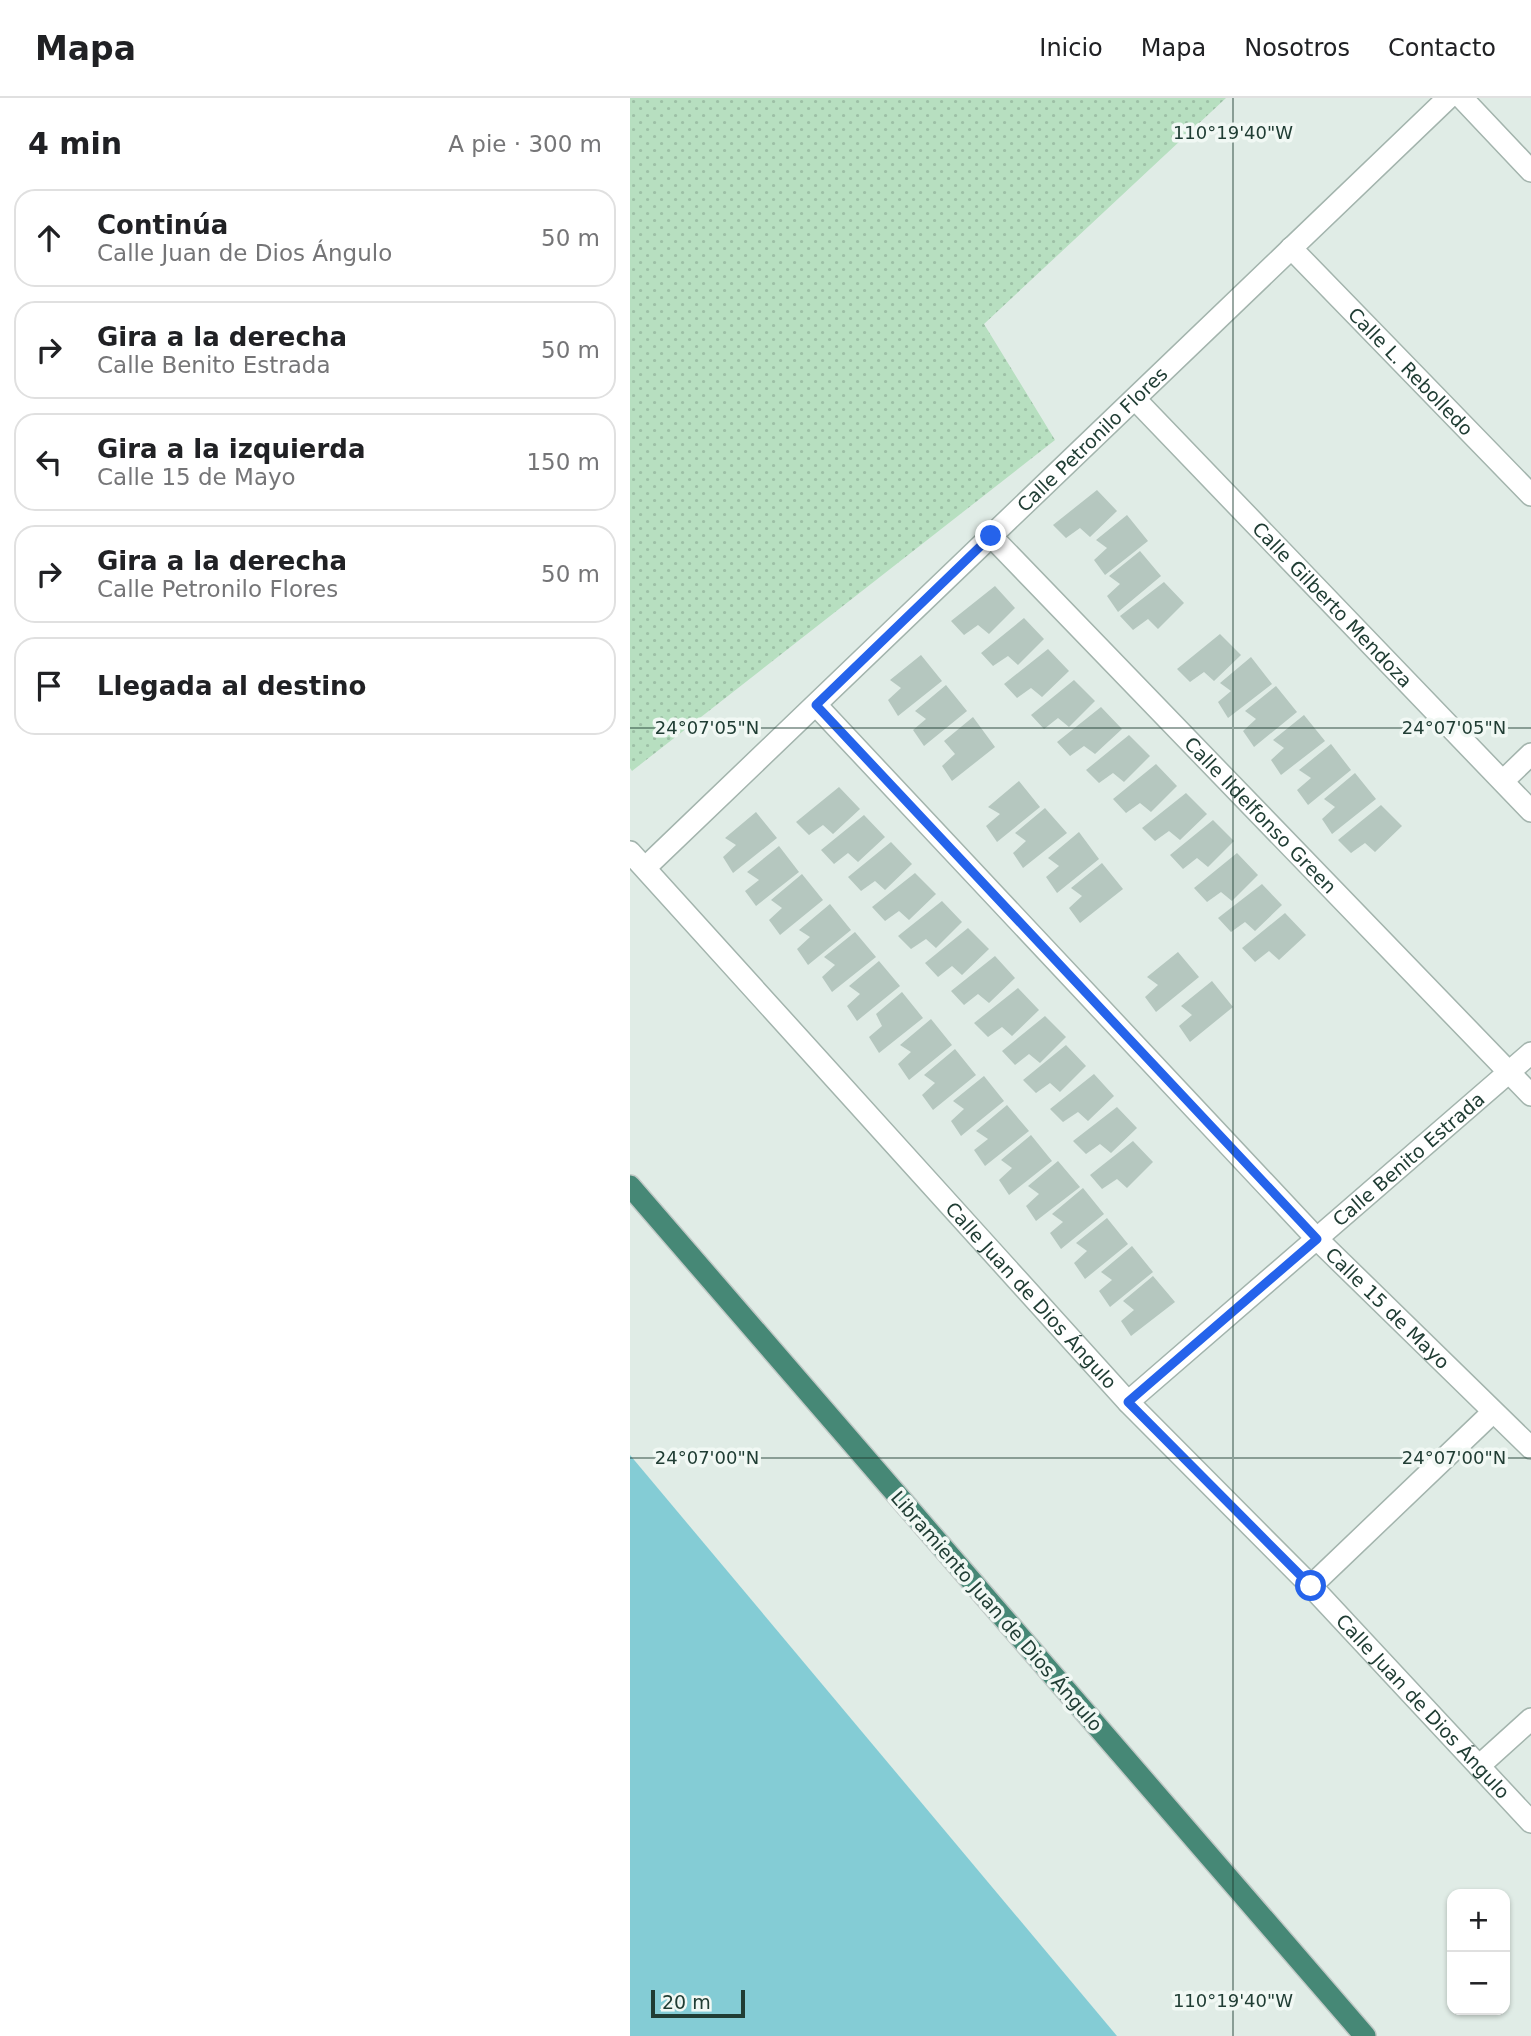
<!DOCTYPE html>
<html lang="es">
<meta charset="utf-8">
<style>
body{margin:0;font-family:"DejaVu Sans",sans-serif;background:#f6f6f6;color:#202124}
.controls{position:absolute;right:21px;bottom:21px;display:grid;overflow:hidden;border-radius:14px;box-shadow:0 2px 5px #0004}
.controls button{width:63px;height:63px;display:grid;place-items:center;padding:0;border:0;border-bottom:2px solid #e0e0e0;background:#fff;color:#202124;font:35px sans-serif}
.scale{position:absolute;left:21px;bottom:18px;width:94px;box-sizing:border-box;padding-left:7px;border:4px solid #203d34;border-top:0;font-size:19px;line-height:24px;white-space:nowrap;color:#203d34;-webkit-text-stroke:5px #f1f8f4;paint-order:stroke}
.stop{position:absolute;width:21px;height:21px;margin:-16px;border:5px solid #2563eb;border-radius:50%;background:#fff}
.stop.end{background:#2563eb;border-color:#fff;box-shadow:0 2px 7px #0008}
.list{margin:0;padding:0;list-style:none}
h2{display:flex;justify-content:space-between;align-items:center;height:91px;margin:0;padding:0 28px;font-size:30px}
h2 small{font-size:23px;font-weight:400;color:#757577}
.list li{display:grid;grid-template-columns:46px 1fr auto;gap:21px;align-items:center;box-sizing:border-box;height:98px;margin:0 14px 14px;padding:0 14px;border:2px solid #e0e0e0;border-radius:21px}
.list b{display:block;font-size:26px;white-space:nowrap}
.list p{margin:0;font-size:23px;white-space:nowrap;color:#757577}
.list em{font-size:23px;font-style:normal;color:#757577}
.icon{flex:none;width:38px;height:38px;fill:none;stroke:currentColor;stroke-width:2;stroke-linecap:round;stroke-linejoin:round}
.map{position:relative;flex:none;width:901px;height:1938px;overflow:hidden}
header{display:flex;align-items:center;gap:42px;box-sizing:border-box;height:98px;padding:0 35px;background:#fff;border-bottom:2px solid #e0e0e0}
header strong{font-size:33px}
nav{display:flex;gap:38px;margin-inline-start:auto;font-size:24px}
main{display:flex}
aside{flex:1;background:#fff}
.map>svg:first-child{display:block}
.grass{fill:url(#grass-dots)}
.water{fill:#84ccd5}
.building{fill:#b5c7bf}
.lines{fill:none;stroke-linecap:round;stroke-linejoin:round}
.minor-casing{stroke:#a3b4ad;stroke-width:24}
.trunk-casing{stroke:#c1c9c6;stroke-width:24}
.minor{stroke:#fff;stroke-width:21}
.trunk{stroke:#468876;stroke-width:21}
.route{stroke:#2563eb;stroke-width:9}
.ticks{fill:none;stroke:#203d34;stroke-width:2;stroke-opacity:0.45}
.labels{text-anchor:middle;stroke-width:7;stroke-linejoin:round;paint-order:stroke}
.street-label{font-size:19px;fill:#203d34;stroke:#f1f8f4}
.ticks-label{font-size:18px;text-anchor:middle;fill:#203d34;stroke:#f1f8f4;stroke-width:7;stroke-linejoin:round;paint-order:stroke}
</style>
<header>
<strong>Mapa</strong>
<nav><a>Inicio</a><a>Mapa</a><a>Nosotros</a><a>Contacto</a></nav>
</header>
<main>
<aside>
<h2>4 min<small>A pie · 300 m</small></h2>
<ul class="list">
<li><svg class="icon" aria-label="ahead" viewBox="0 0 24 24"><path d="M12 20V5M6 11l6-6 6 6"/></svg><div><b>Continúa</b><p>Calle Juan de Dios Ángulo</p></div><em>50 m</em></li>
<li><svg class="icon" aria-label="right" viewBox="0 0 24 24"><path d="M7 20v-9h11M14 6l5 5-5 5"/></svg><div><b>Gira a la derecha</b><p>Calle Benito Estrada</p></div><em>50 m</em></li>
<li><svg class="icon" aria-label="left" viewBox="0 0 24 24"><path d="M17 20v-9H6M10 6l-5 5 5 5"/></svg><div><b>Gira a la izquierda</b><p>Calle 15 de Mayo</p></div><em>150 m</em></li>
<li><svg class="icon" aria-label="right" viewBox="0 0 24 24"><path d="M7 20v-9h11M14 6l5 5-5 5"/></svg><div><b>Gira a la derecha</b><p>Calle Petronilo Flores</p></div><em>50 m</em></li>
<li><svg class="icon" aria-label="arrive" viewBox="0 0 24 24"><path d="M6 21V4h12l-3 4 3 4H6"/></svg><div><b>Llegada al destino</b></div></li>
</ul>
</aside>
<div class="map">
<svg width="901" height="1938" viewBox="0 0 901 1938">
<defs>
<pattern id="grass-dots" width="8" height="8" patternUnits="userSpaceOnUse" patternTransform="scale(1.75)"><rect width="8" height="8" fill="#b7dfc0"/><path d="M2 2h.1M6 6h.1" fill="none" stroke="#9dc0a6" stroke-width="1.8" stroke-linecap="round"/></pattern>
</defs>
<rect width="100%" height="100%" fill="#e0ece6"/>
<!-- grass -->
<polygon class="grass" points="0,0 596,0 354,226 425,342 2,673 0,670"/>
<!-- water -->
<polygon class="water" points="0,1357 487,1938 0,1938"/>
<!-- building -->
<g class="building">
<polygon points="467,392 487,413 460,439 450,430 436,440 423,427"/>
<polygon points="497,417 518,443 475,477 464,462 477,450 466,442"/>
<polygon points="510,453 531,478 488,514 477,498 490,486 479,478"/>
<polygon points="534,484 554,505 528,531 518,521 503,532 490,518"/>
<polygon points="365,488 385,510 359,536 348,527 334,537 321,523"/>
<polygon points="394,520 414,541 388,567 378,558 363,568 351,555"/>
<polygon points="590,536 611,557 584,583 574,574 560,584 547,571"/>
<polygon points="418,551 439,573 412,599 401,590 387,600 374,586"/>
<polygon points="291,557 312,583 268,618 258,602 271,590 260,582"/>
<polygon points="621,559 642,586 598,620 588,604 601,593 590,585"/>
<polygon points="444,582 465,603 439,629 428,620 414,631 401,617"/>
<polygon points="316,587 337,613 294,648 283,632 296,621 285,613"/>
<polygon points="646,588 667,614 624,649 613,633 626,621 615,613"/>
<polygon points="471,609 492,631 465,656 454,648 440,658 427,644"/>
<polygon points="674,617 695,643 651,677 641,662 654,650 643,642"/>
<polygon points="343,619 365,649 322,683 312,668 325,656 314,643"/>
<polygon points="499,637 520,658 494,684 483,675 469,685 456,672"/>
<polygon points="701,646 721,672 678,707 667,692 681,680 669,672"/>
<polygon points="526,666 547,688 521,714 510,705 496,715 483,701"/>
<polygon points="725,675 746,701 702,736 692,721 705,709 694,701"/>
<polygon points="389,683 410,709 367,744 356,728 370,716 358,709"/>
<polygon points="209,689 230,711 203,736 193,727 179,737 166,724"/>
<polygon points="556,695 577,716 550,742 539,733 525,743 512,730"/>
<polygon points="751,707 772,728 745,754 735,745 721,755 708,742"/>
<polygon points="415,710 437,735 393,770 383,755 396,743 385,735"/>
<polygon points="126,714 147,740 103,775 93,759 106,747 95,740"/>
<polygon points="234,717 255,739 228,764 218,755 204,766 191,752"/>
<polygon points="583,722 604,743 578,769 567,760 553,771 540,757"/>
<polygon points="449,734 469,761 427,795 416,779 429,768 418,760"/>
<polygon points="261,744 282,766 255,792 245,783 231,793 218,779"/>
<polygon points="149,748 169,774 126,808 115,793 129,782 117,774"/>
<polygon points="607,755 628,777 602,803 591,794 577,804 564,790"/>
<polygon points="472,765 493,791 450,825 439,810 452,798 441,790"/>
<polygon points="285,775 306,796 279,822 269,813 255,823 242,809"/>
<polygon points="172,776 193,802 150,837 139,822 152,810 141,802"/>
<polygon points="632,786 652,807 625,833 615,824 601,834 588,820"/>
<polygon points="312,803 332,824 306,850 296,841 281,851 268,838"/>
<polygon points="200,806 221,832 178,867 167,851 180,839 169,832"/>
<polygon points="655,815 676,837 649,862 639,853 625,864 612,850"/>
<polygon points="338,830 359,851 332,877 322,868 308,879 295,865"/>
<polygon points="225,834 246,859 202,894 192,879 205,867 194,859"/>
<polygon points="548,854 569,879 526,914 515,899 528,887 517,879"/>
<polygon points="365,858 385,880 359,905 348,896 334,907 321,893"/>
<polygon points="249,863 270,888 227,923 217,908 230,896 219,888"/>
<polygon points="582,883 603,909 560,944 549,928 562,917 551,908"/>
<polygon points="388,890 409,912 382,938 372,929 358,939 344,925"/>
<polygon points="272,894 293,920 249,955 239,939 252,928 246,916"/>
<polygon points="415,918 436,939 410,965 399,956 385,967 372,953"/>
<polygon points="301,921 322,947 279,982 268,966 281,954 270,947"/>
<polygon points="436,947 456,968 430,994 420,985 406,995 393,982"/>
<polygon points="325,951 346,977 303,1012 292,997 305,985 294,977"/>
<polygon points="464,976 484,998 458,1023 448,1014 433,1024 420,1011"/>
<polygon points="354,978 374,1003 331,1038 321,1023 334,1011 323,1003"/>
<polygon points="377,1007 399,1033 355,1068 344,1052 358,1041 346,1033"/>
<polygon points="487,1009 507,1030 481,1055 470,1046 456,1056 443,1043"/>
<polygon points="401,1037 422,1063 379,1097 369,1082 382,1070 371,1062"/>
<polygon points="503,1043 523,1064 497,1090 487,1081 472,1091 460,1077"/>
<polygon points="428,1063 450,1089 406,1123 396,1108 409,1096 398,1088"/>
<polygon points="453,1090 474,1116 431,1151 420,1135 433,1124 422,1116"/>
<polygon points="477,1120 498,1146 455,1181 444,1165 457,1153 446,1145"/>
<polygon points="502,1148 523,1174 480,1209 469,1193 482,1182 471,1174"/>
<polygon points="523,1178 545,1204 501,1238 491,1223 504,1212 493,1203"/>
</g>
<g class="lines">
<!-- minor casing -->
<g class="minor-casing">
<g id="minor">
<polyline points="832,0 901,73"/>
<path id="s1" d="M 661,150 L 901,397"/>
<path id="s2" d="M 505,301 L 901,713"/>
<path id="s3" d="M 361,438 L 901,997"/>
<path id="s4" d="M 186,607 L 687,1141 L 901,1350"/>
<polyline points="873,683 901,656"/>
<path id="s5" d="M 0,754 L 498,1304 L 681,1488 L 901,1724"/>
<path id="s6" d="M 16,769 L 818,0"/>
<path id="s7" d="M 498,1304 L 901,955"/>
<polyline points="681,1488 863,1314"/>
<polyline points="849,1668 901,1621"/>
</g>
</g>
<!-- trunk casing -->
<g class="trunk-casing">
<polyline id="trunk" points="0,1088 735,1938"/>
</g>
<!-- minor -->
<use href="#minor" class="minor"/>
<!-- trunk -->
<use href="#trunk" class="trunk"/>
</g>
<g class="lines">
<!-- route -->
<polyline class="route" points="361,438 186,607 687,1141 498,1304 681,1488"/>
</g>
<!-- ticks -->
<path class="ticks" d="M 603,0 L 603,1938M 0,630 L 901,630M 0,1360 L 901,1360"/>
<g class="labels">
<!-- street labels -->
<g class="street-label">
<text dy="7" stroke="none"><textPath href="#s1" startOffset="172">Calle L. Rebolledo</textPath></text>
<text dy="7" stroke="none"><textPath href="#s6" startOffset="618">Calle Petronilo Flores</textPath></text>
<text dy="7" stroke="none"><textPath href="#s2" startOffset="285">Calle Gilberto Mendoza</textPath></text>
<text dy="7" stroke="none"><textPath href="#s3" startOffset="388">Calle Ildelfonso Green</textPath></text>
<text dy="7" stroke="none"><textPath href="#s7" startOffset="371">Calle Benito Estrada</textPath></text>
<text dy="7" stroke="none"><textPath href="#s5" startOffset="598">Calle Juan de Dios Ángulo</textPath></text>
<text dy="7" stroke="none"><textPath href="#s4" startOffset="831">Calle 15 de Mayo</textPath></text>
<text transform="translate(367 1513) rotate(49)" y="7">Libramiento Juan de Dios Ángulo</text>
<text dy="7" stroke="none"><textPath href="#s5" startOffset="1166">Calle Juan de Dios Ángulo</textPath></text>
</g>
</g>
<g class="ticks-label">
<text x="603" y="41">110°19'40"W</text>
<text x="77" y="636">24°07'05"N</text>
<text x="824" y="636">24°07'05"N</text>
<text x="77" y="1366">24°07'00"N</text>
<text x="824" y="1366">24°07'00"N</text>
<text x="603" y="1909">110°19'40"W</text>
</g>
</svg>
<div class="controls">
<button>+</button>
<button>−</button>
</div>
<div class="scale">20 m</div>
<div class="stop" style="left:681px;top:1488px"></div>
<div class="stop end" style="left:361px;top:438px"></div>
</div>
</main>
